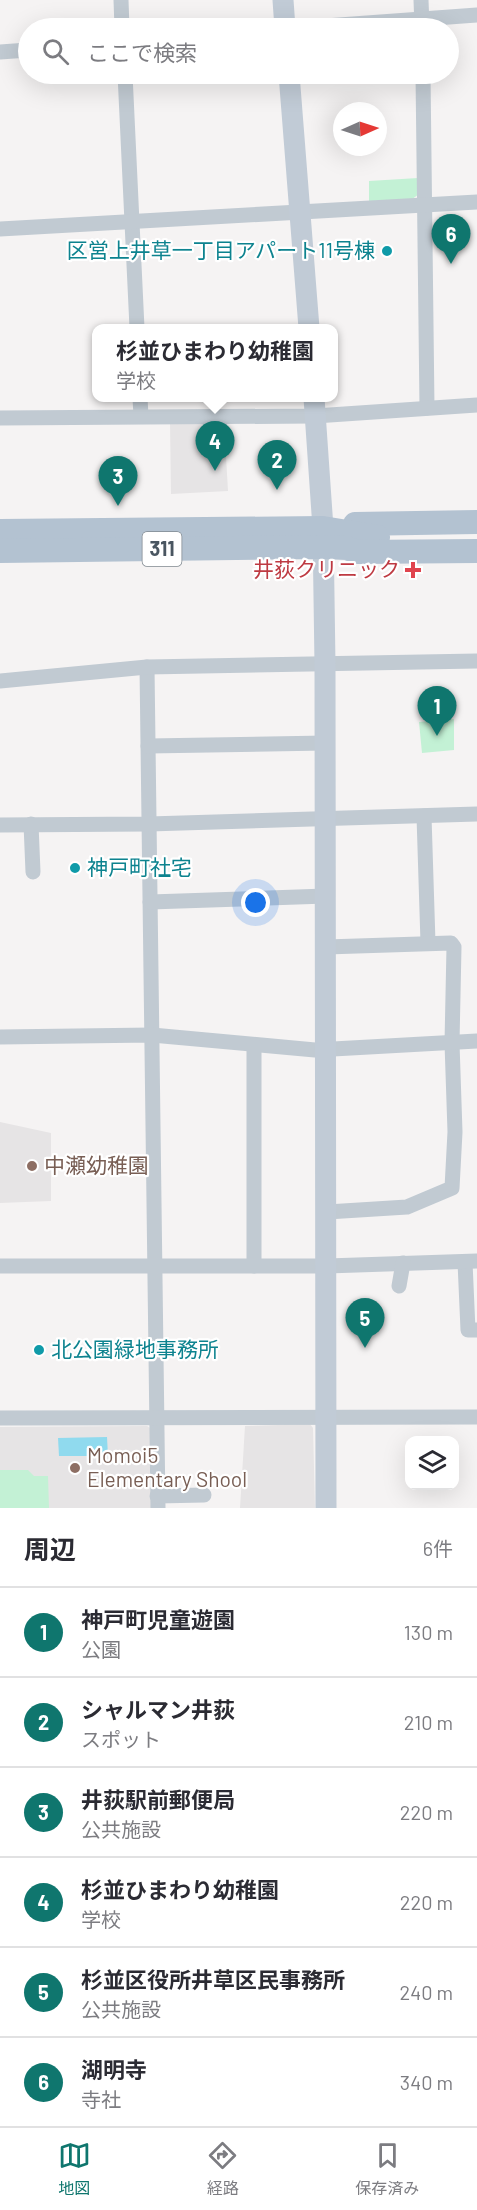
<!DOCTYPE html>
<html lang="ja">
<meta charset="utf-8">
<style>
body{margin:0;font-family:Barlow,"Noto Sans JP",sans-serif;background:#f7f7f7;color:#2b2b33}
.controls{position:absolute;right:18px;bottom:18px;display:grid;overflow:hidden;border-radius:12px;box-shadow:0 6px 24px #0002}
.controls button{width:54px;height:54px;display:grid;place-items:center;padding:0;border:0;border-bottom:2px solid #e1e1e2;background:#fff;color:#2b2b33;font:30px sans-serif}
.compass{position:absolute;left:333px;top:102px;width:54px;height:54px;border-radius:50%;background:#fff;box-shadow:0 6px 24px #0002;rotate:87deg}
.you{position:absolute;left:256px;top:903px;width:21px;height:21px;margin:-15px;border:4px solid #fff;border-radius:50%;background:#1a73e8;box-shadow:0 0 0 9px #1a73e833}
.badge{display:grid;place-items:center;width:39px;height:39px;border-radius:50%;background:#0f766e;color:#fff;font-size:20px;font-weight:700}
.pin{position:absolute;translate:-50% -50px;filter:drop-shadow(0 2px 3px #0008)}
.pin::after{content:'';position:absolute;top:32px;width:21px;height:18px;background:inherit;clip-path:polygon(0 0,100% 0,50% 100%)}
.popup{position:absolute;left:92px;top:324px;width:246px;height:78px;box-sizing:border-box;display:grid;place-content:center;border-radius:12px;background:#fff;filter:drop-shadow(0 2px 4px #0005);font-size:20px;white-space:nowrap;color:#7c7c81}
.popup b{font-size:22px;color:#2b2b33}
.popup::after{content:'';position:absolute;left:50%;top:100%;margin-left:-12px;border:12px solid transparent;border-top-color:#fff}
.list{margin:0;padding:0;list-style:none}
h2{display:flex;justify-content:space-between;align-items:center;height:78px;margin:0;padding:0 24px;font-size:26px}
h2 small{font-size:20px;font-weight:400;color:#7c7c81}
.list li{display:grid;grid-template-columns:39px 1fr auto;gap:18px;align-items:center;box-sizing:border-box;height:90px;padding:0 24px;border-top:2px solid #e1e1e2}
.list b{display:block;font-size:22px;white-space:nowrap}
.list p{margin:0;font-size:20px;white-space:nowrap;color:#7c7c81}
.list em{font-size:20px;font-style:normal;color:#7c7c81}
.icon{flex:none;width:33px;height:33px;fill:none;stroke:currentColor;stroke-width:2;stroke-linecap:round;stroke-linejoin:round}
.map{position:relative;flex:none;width:477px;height:1508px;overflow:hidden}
.search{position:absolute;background:#fff;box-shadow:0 6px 24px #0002;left:18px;right:18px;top:18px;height:66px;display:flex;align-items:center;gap:15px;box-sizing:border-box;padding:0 21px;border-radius:33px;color:#7c7c81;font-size:22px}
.sheet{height:618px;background:#fff}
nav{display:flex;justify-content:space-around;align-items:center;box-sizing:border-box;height:84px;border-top:2px solid #e1e1e2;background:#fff;font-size:16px;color:#7c7c81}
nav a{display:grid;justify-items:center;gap:3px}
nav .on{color:#0f766e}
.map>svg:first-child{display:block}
.education{fill:#e6e4e5}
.green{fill:#c3f1d5}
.water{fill:#90daee}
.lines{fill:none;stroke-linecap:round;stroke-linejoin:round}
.street{stroke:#c1cad2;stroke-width:15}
.secondary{stroke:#c1cbd6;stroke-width:21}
.primary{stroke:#b3c2d1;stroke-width:24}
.culture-dot{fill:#0f9aa8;stroke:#fff;stroke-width:2}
.health-dot{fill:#e0444e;stroke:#fff;stroke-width:2}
.education-dot{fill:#8d6e63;stroke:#fff;stroke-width:2}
.labels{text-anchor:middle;stroke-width:4.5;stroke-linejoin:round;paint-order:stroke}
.shield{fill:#fff;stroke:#808990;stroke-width:1.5}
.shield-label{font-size:20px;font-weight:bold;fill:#4a5661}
.culture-label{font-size:21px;fill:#0d838f;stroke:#fff;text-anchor:start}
.health-label{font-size:21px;fill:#be3a42;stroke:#fff;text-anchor:end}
.education-label{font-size:21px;fill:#785e54;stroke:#fff;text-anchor:start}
</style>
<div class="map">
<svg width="477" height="1508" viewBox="0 0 477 1508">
<rect width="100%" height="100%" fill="#f5f3f3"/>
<!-- education -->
<g class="education">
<polygon points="170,422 224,422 228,491 171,494"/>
<polygon points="0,1122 51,1133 51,1201 0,1203"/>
<polygon points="310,1424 313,1428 315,1508 240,1508 245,1426"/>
<polygon points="147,1426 150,1428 151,1508 0,1508 0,1427"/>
</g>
<!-- green -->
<g class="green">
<polygon points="418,178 419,194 411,200 369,202 369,181"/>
<polygon points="454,719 454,750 422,753 419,722"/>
<polygon points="0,1470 28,1470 34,1476 48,1476 49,1508 0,1508"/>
</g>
<!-- water -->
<polygon class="water" points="107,1437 108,1456 59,1456 58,1438"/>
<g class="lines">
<!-- street -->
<g class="street">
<polyline points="121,0 122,28"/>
<polyline points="421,0 422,27"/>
<polyline points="298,28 477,15"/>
<polyline points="0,52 28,50"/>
<polyline points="125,74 137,328"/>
<polyline points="423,74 427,408"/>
<polyline points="0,229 477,202"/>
<polyline points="140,398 141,416"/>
<polyline points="0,418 315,416 477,405"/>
<polyline points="147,667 158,1508"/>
<polyline points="0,681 147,667 477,661"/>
<polyline points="148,746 326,743"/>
<polyline points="424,816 428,943"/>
<polyline points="31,824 33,872"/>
<polyline points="0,825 149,824 477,814"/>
<polyline points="150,902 326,896"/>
<polyline points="326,947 451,943 454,947 452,1043 455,1132 452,1188 407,1207 327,1212"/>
<polyline points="0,1037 152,1035 315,1050 477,1041"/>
<polyline points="254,1045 254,1266"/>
<polyline points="465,1262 468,1330 477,1330"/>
<polyline points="0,1266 327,1266 477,1261"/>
<polyline points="399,1286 403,1263"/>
<polyline points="0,1418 477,1417"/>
<polyline points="157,1496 204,1495"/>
</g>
<!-- secondary -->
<g class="secondary">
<polyline points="283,0 285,28"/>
<polyline points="289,74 309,328"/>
<polyline points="314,398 323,528 325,665 326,1508"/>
</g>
<!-- primary -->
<g class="primary">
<polyline points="355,524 477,522"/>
<polyline points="0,531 323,528 378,537"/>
<polyline points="0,551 323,547 347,548 357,552 477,551"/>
</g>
</g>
<!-- markers -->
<g class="culture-dot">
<circle cx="387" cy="251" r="6"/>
<circle cx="75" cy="868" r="6"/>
<circle cx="39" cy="1350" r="6"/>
</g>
<path class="health-dot" d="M410 561h6v6h6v6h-6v6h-6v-6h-6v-6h6z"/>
<g class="education-dot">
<circle cx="32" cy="1166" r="6"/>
<circle cx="75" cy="1468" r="6"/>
</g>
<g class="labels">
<!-- shield labels -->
<rect class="shield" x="142.5" y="532" width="39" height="34" rx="4.5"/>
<g class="shield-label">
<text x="162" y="556">311</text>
</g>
<!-- culture labels -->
<g class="culture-label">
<text x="375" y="258" text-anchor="end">区営上井草一丁目アパート11号棟</text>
<text x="87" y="875">神戸町社宅</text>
<text x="51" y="1357">北公園緑地事務所</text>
</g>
<!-- health labels -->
<g class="health-label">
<text x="400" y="577">井荻クリニック</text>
</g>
<!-- education labels -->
<g class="education-label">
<text x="44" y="1173">中瀬幼稚園</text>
<text x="87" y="1463">Momoi5<tspan x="87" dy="24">Elementary Shool</tspan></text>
</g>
</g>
</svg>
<div class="controls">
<button><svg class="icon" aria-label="layers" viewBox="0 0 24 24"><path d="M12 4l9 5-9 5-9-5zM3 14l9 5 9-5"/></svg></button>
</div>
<svg class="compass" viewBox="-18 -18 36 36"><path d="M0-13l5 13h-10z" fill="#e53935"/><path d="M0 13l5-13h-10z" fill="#7c7c81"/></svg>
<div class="you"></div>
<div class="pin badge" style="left:437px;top:736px">1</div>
<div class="pin badge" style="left:277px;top:490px">2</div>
<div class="pin badge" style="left:118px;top:506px">3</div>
<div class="pin badge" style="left:215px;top:471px">4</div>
<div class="popup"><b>杉並ひまわり幼稚園</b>学校</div>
<div class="pin badge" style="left:365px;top:1348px">5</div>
<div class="pin badge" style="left:451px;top:264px">6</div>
<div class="search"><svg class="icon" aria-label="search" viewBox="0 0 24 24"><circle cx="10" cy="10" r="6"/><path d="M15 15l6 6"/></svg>ここで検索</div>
</div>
<section class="sheet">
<h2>周辺<small>6件</small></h2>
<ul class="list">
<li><span class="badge">1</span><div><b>神戸町児童遊園</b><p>公園</p></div><em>130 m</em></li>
<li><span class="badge">2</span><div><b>シャルマン井荻</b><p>スポット</p></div><em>210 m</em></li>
<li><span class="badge">3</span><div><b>井荻駅前郵便局</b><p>公共施設</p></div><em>220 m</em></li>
<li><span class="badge">4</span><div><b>杉並ひまわり幼稚園</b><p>学校</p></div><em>220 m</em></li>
<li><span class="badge">5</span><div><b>杉並区役所井草区民事務所</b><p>公共施設</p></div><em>240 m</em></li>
<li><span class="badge">6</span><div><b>湖明寺</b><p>寺社</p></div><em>340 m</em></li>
</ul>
</section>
<nav>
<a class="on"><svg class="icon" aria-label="map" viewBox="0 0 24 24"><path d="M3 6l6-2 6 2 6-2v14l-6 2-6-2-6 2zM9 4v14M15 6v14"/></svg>地図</a>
<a><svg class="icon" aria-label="directions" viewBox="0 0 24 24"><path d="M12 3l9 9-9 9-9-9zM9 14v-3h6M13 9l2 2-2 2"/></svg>経路</a>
<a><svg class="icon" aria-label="saved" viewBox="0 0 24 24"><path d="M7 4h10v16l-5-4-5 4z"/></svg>保存済み</a>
</nav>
